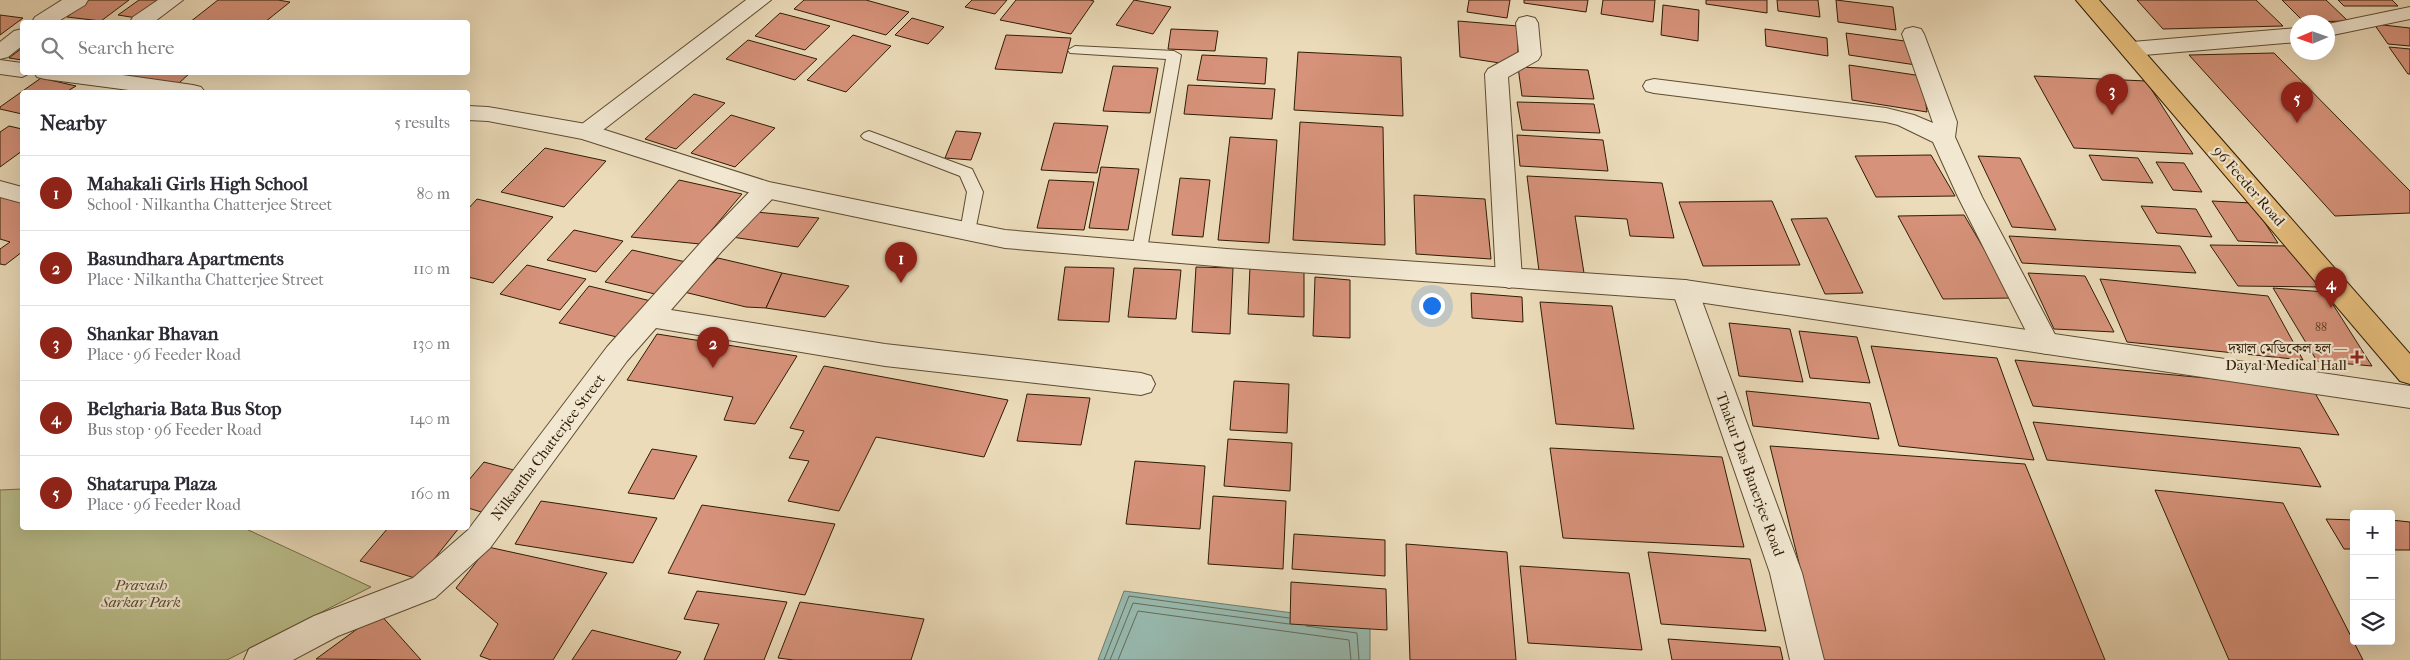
<!DOCTYPE html>
<meta charset="utf-8">
<style>
body{margin:0;font-family:"IM FELL French Canon","Noto Serif Bengali",serif;background:#f2f2f3;color:#2b2b33}
.controls{position:absolute;right:15px;bottom:15px;display:grid;overflow:hidden;border-radius:5px;box-shadow:0 5px 20px #0002}
.controls button{width:45px;height:45px;display:grid;place-items:center;padding:0;border:0;border-bottom:1px solid #e1e1e2;background:#fff;color:#2b2b33;font:25px sans-serif}
.compass{position:absolute;left:2290px;top:15px;width:45px;height:45px;border-radius:50%;background:#fff;box-shadow:0 5px 20px #0002;rotate:268deg}
.you{position:absolute;left:1431px;top:305px;width:18px;height:18px;margin:-12px;border:4px solid #fff;border-radius:50%;background:#1a73e8;box-shadow:0 0 0 8px #1a73e833}
.badge{display:grid;place-items:center;width:32px;height:32px;border-radius:50%;background:#8f2418;color:#fff;font-size:16px;font-weight:700}
.pin{position:absolute;translate:-50% -41px;filter:drop-shadow(0 1px 2px #0008)}
.pin::after{content:'';position:absolute;top:26px;width:18px;height:15px;background:inherit;clip-path:polygon(0 0,100% 0,50% 100%)}
.list{margin:0;padding:0;list-style:none}
h2{display:flex;justify-content:space-between;align-items:center;height:65px;margin:0;padding:0 20px;font-size:21px}
h2 small{font-size:16px;font-weight:400;color:#7c7c81}
.list li{display:grid;grid-template-columns:32px 1fr auto;gap:15px;align-items:center;box-sizing:border-box;height:75px;padding:0 20px;border-top:1px solid #e1e1e2}
.list b{display:block;font-size:19px;white-space:nowrap}
.list p{margin:0;font-size:16px;white-space:nowrap;color:#7c7c81}
.list em{font-size:16px;font-style:normal;color:#7c7c81}
.icon{flex:none;width:28px;height:28px;fill:none;stroke:currentColor;stroke-width:2;stroke-linecap:round;stroke-linejoin:round}
.map{position:relative;flex:none;width:2410px;height:660px;overflow:hidden}
.search{position:absolute;background:#fff;box-shadow:0 5px 20px #0002;left:20px;top:20px;width:450px;height:55px;display:flex;align-items:center;gap:12px;box-sizing:border-box;padding:0 18px;border-radius:5px;color:#7c7c81;font-size:19px}
.panel{position:absolute;background:#fff;box-shadow:0 5px 20px #0002;left:20px;top:90px;width:450px;height:440px;border-radius:5px}
.map>svg:first-child{display:block}
.green{fill:#bbbf8c;stroke:#756e48}
.water{fill:#98bbb1;stroke:#6e7b6c}
.lines{fill:none;stroke-linecap:round;stroke-linejoin:round}
.shore{stroke:#646c5a;stroke-width:1}
.building{fill:#d6927a;stroke:#2f1c04}
.service-casing{stroke:#5e4c31;stroke-width:2}
.minor-casing{stroke:#5e4c31;stroke-width:2}
.tertiary-casing{stroke:#5e4c31;stroke-width:2}
.primary-casing{stroke:#2f1c04;stroke-width:2}
.service{fill:#f2e8d2;fill-rule:evenodd}
.minor{fill:#f2e8d2;fill-rule:evenodd}
.tertiary{fill:#f2e8d2;fill-rule:evenodd}
.primary{fill:#e6be7c;fill-rule:evenodd}
.poi-dot{fill:#8f2418;stroke:#f2e8d2;stroke-width:2}
.labels{text-anchor:middle;stroke-width:4.5;stroke-linejoin:round;paint-order:stroke}
.number-label{font-size:12px;fill:#593a22}
.street-label{font-size:15px;fill:#2f1c04;stroke:#f2e8d2}
.poi-label{font-size:15px;fill:#2f1c04;stroke:#f2e8d2;text-anchor:end}
.park-label{font-size:15px;font-style:italic;fill:#594d2d;stroke:#f2e8d2}
</style>
<div class="map">
<svg width="2410" height="660" viewBox="0 0 2410 660">
<rect width="100%" height="100%" fill="#ebdbb9"/>
<filter id="stains"><feTurbulence type="fractalNoise" baseFrequency=".004" numOctaves="4"/><feColorMatrix values="0 0 0 0 .2 0 0 0 0 .09 0 0 0 0 .02 0 0 0 .5 -.17"/></filter>
<radialGradient id="worn" r=".72"><stop offset=".6" stop-color="#630" stop-opacity="0"/><stop offset="1" stop-color="#630" stop-opacity=".3"/></radialGradient>
<!-- green -->
<polygon class="green" points="22,489 22,528 244,528 371,587 227,660 0,660 0,490"/>
<!-- water -->
<polygon class="water" points="1124,591 1370,623 1370,660 1098,660"/>
<g class="lines">
<!-- shore -->
<g class="shore">
<polyline points="1306,626 1357,633 1359,660"/>
<polyline points="1104,660 1129,596 1289,618"/>
<polyline points="1110,660 1133,603 1289,624"/>
<polyline points="1118,660 1138,611 1349,640 1351,660"/>
</g>
</g>
<!-- building -->
<g class="building">
<polygon points="89,0 129,0 101,21 67,17"/>
<polygon points="139,0 160,0 137,18 118,15"/>
<polygon points="218,0 278,0 290,2 265,22 190,22"/>
<polygon points="804,0 866,0 909,12 886,35 794,9"/>
<polygon points="972,0 1007,0 995,14 965,7"/>
<polygon points="1016,0 1090,0 1094,1 1071,34 1000,20"/>
<polygon points="1134,0 1171,7 1153,34 1116,25"/>
<polygon points="1469,0 1510,0 1507,18 1467,12"/>
<polygon points="1524,0 1588,0 1586,12 1524,3"/>
<polygon points="1603,0 1655,0 1653,22 1601,14"/>
<polygon points="1706,0 1767,0 1767,13 1706,4"/>
<polygon points="1777,0 1818,0 1820,17 1778,11"/>
<polygon points="1836,0 1893,7 1896,30 1838,22"/>
<polygon points="2137,0 2256,0 2283,26 2163,29"/>
<polygon points="2282,0 2326,0 2348,21 2304,22"/>
<polygon points="2338,0 2392,0 2398,6 2344,6"/>
<polygon points="1663,5 1699,10 1698,41 1661,35"/>
<polygon points="780,13 830,26 805,50 755,36"/>
<polygon points="0,15 23,18 0,35"/>
<polygon points="912,18 944,27 928,44 895,35"/>
<polygon points="1458,21 1518,26 1518,54 1500,63 1460,57"/>
<polygon points="2374,24 2410,28 2410,46 2388,44"/>
<polygon points="1171,29 1218,31 1215,51 1168,49"/>
<polygon points="1765,29 1827,38 1828,56 1766,46"/>
<polygon points="1846,33 1912,42 1916,65 1849,55"/>
<polygon points="853,35 891,46 846,92 807,80"/>
<polygon points="1006,35 1071,38 1062,73 995,69"/>
<polygon points="748,40 817,59 795,80 726,59"/>
<polygon points="2389,47 2410,49 2410,74 2408,74"/>
<polygon points="22,48 22,60 9,58"/>
<polygon points="1298,52 1401,57 1403,116 1294,110"/>
<polygon points="2274,53 2410,191 2410,213 2335,216 2189,55"/>
<polygon points="1202,55 1267,58 1265,84 1197,80"/>
<polygon points="1849,65 1922,76 1927,112 1852,100"/>
<polygon points="1113,66 1158,68 1150,113 1103,111"/>
<polygon points="1518,67 1588,70 1594,99 1522,96"/>
<polygon points="119,72 191,72 178,84 117,75"/>
<polygon points="2034,76 2146,81 2193,154 2074,148"/>
<polygon points="41,78 76,86 66,92 22,92 22,114 0,109 0,107"/>
<polygon points="1188,85 1275,89 1272,119 1184,114"/>
<polygon points="694,94 725,103 676,149 645,139"/>
<polygon points="1517,102 1594,104 1600,133 1522,130"/>
<polygon points="731,115 775,128 735,167 691,153"/>
<polygon points="1300,122 1383,127 1385,245 1293,240"/>
<polygon points="1054,123 1108,126 1097,173 1041,170"/>
<polygon points="9,126 22,129 22,151 0,167 0,132"/>
<polygon points="956,131 981,133 971,160 945,158"/>
<polygon points="1517,135 1603,140 1608,171 1520,166"/>
<polygon points="1230,137 1277,140 1269,243 1218,240"/>
<polygon points="545,148 606,161 564,207 501,192"/>
<polygon points="1931,155 1955,196 1876,197 1855,156"/>
<polygon points="2089,155 2138,158 2153,183 2102,180"/>
<polygon points="1978,156 2020,158 2056,230 2012,227"/>
<polygon points="2156,162 2184,163 2202,192 2173,190"/>
<polygon points="1101,167 1139,169 1128,230 1089,228"/>
<polygon points="1527,176 1662,183 1674,238 1630,236 1627,219 1575,216 1584,273 1539,271"/>
<polygon points="1180,178 1210,180 1203,237 1172,235"/>
<polygon points="679,180 742,194 700,244 631,237"/>
<polygon points="1049,180 1094,182 1084,230 1037,228"/>
<polygon points="0,194 22,200 22,252 5,265 0,264 0,249 10,242 0,239"/>
<polygon points="1414,195 1485,199 1491,259 1416,254"/>
<polygon points="477,199 553,217 493,283 468,277 468,209"/>
<polygon points="1772,201 1800,265 1703,266 1679,202"/>
<polygon points="2212,201 2252,203 2278,243 2238,241"/>
<polygon points="2141,206 2196,209 2212,237 2157,233"/>
<polygon points="756,212 819,218 798,247 732,237"/>
<polygon points="1964,215 2013,298 1943,299 1898,216"/>
<polygon points="1827,218 1863,293 1825,294 1791,219"/>
<polygon points="574,230 623,241 596,272 547,260"/>
<polygon points="2009,236 2180,246 2196,273 2022,263"/>
<polygon points="2210,245 2290,246 2322,287 2238,286"/>
<polygon points="632,250 686,262 659,295 605,282"/>
<polygon points="718,258 782,273 766,308 746,307 684,292"/>
<polygon points="527,265 586,279 560,310 500,294"/>
<polygon points="1250,266 1304,268 1304,317 1248,314"/>
<polygon points="1065,267 1114,268 1109,322 1058,320"/>
<polygon points="1196,267 1233,268 1230,334 1192,332"/>
<polygon points="1134,268 1181,270 1176,319 1128,317"/>
<polygon points="782,273 849,286 825,317 766,308"/>
<polygon points="2028,273 2085,276 2114,332 2054,329"/>
<polygon points="1315,277 1350,280 1350,338 1313,336"/>
<polygon points="2100,279 2268,296 2303,360 2127,342"/>
<polygon points="589,286 651,301 621,338 559,323"/>
<polygon points="2273,288 2325,292 2372,366 2317,361"/>
<polygon points="1471,293 1522,297 1523,322 1472,318"/>
<polygon points="1540,302 1612,306 1634,429 1556,424"/>
<polygon points="1729,323 1790,329 1803,382 1739,376"/>
<polygon points="1799,331 1857,337 1870,383 1810,378"/>
<polygon points="657,334 797,356 755,424 724,420 733,397 627,380"/>
<polygon points="1871,346 1997,358 2034,460 1899,446"/>
<polygon points="2015,360 2312,388 2339,435 2033,406"/>
<polygon points="824,366 1008,400 984,457 876,437 839,511 788,501 809,461 789,458 804,431 790,428"/>
<polygon points="1234,381 1289,384 1287,433 1230,430"/>
<polygon points="1746,391 1870,403 1879,439 1753,426"/>
<polygon points="1027,394 1090,398 1081,445 1017,441"/>
<polygon points="2033,422 2300,448 2321,487 2047,460"/>
<polygon points="1228,439 1292,443 1290,491 1224,486"/>
<polygon points="1770,446 2025,464 2105,660 1823,660"/>
<polygon points="1550,448 1722,457 1744,547 1563,538"/>
<polygon points="652,449 697,456 674,499 628,493"/>
<polygon points="1135,461 1205,466 1200,529 1126,524"/>
<polygon points="484,462 521,472 488,514 468,508 468,481"/>
<polygon points="2155,490 2283,503 2363,660 2229,660"/>
<polygon points="1213,496 1286,501 1283,569 1208,564"/>
<polygon points="541,501 657,518 633,563 515,544"/>
<polygon points="702,505 835,524 805,595 668,573"/>
<polygon points="2326,519 2354,520 2354,549 2344,549"/>
<polygon points="2391,520 2410,522 2410,550 2391,550"/>
<polygon points="388,528 459,528 418,579 360,561"/>
<polygon points="1294,534 1385,540 1385,576 1292,569"/>
<polygon points="1406,544 1507,552 1516,660 1410,660"/>
<polygon points="488,547 607,573 553,660 491,660 480,656 498,624 456,588"/>
<polygon points="1648,552 1750,559 1766,631 1661,624"/>
<polygon points="1520,566 1629,573 1642,650 1528,643"/>
<polygon points="1291,582 1386,589 1387,630 1290,624"/>
<polygon points="697,591 787,602 764,660 704,660 719,624 684,619"/>
<polygon points="800,602 924,619 911,660 794,660 778,658"/>
<polygon points="379,613 421,660 316,659"/>
<polygon points="592,630 681,652 676,660 572,660"/>
<polygon points="1668,639 1780,647 1783,660 1672,660"/>
</g>
<g class="lines">
<!-- service casing -->
<g class="service-casing">
<g id="service">
<polygon points="1075,46 1174,51 1181,55 1146,255 1140,257 1134,255 1132,251 1166,59 1070,53 1068,50"/>
<polygon points="869,131 972,169 983,192 974,236 962,236 960,232 967,192 960,176 864,139 861,136 864,133"/>
</g>
</g>
<!-- minor casing -->
<g class="minor-casing">
<g id="minor">
<polygon points="62,0 88,0 85,5 57,22 32,22 35,17"/>
<polygon points="158,0 183,0 154,22 130,22 133,17"/>
<polygon points="746,0 771,0 594,137 586,140 578,137 574,132 578,127"/>
<polygon points="2410,7 2410,19 2328,36 2328,24"/>
<polygon points="1527,16 1535,18 1538,23 1541,55 1538,60 1508,77 1522,278 1518,285 1509,288 1500,285 1496,278 1485,74 1488,69 1519,52 1516,23 1519,18"/>
<polygon points="1913,27 1921,29 1924,34 1957,122 1955,137 1982,197 2060,344 2056,351 2046,354 2036,351 1958,197 1933,142 1898,125 1886,122 1654,93 1646,91 1643,86 1646,81 1654,79 1886,108 1914,115 1933,123 1902,34 1905,29"/>
<polygon points="2298,28 2298,42 2132,56 2124,54 2121,49 2124,44 2132,42"/>
<polygon points="22,29 22,46 8,57 0,59 0,42 14,31"/>
<polygon points="0,181 22,187 22,203 0,197"/>
<polygon points="766,182 775,184 778,190 775,196 722,251 671,310 885,344 1141,373 1151,376 1155,384 1151,392 1141,395 885,366 656,328 627,361 490,548 435,598 338,636 293,660 244,660 249,649 314,616 413,578 468,530 607,347 704,239 757,184"/>
<polygon points="1685,280 1694,283 1698,290 1802,573 1824,660 1790,660 1770,573 1672,290 1676,283"/>
</g>
</g>
<!-- tertiary casing -->
<g class="tertiary-casing">
<g id="tertiary">
<polygon points="0,60 22,63 22,72 32,72 22,77 0,74"/>
<polygon points="34,72 101,72 193,85 201,87 205,92 144,92 45,79 37,77"/>
<polygon points="468,106 488,107 586,124 769,182 1005,230 1227,249 1685,280 2410,386 2410,408 1685,300 1227,267 1005,248 766,198 582,139 488,121 468,120"/>
</g>
</g>
<!-- primary casing -->
<g class="primary-casing">
<polygon id="primary" points="2076,0 2099,0 2410,354 2410,384 2400,381"/>
</g>
<!-- service -->
<use href="#service" class="service"/>
<!-- minor -->
<use href="#minor" class="minor"/>
<!-- tertiary -->
<use href="#tertiary" class="tertiary"/>
<!-- primary -->
<use href="#primary" class="primary"/>
</g>
<!-- markers -->
<path class="poi-dot" d="M2354.5 349.5h5v5h5v5h-5v5h-5v-5h-5v-5h5z"/>
<g class="labels">
<!-- number labels -->
<g class="number-label">
<text x="2321" y="331">88</text>
</g>
<!-- street labels -->
<g class="street-label">
<text transform="translate(2249 186) rotate(49)" y="5">96 Feeder Road</text>
<text transform="translate(548 447) rotate(-53)" y="5">Nilkantha Chatterjee Street</text>
<text transform="translate(1750 474) rotate(70)" y="5">Thakur Das Banerjee Road</text>
</g>
<!-- poi labels -->
<g class="poi-label">
<text x="2347" y="353">দয়াল মেডিকেল হল —<tspan x="2347" dy="17">Dayal Medical Hall</tspan></text>
</g>
<!-- park labels -->
<g class="park-label">
<text x="141" y="590">Pravash<tspan x="141" dy="17">Sarkar Park</tspan></text>
</g>
</g>
<rect width="100%" height="100%" filter="url(#stains)"/>
<rect width="100%" height="100%" fill="url(#worn)"/>
</svg>
<div class="controls">
<button>+</button>
<button>−</button>
<button><svg class="icon" aria-label="layers" viewBox="0 0 24 24"><path d="M12 4l9 5-9 5-9-5zM3 14l9 5 9-5"/></svg></button>
</div>
<svg class="compass" viewBox="-18 -18 36 36"><path d="M0-13l5 13h-10z" fill="#e53935"/><path d="M0 13l5-13h-10z" fill="#7c7c81"/></svg>
<div class="you"></div>
<div class="pin badge" style="left:901px;top:283px">1</div>
<div class="pin badge" style="left:713px;top:368px">2</div>
<div class="pin badge" style="left:2112px;top:115px">3</div>
<div class="pin badge" style="left:2331px;top:308px">4</div>
<div class="pin badge" style="left:2297px;top:123px">5</div>
<div class="search"><svg class="icon" aria-label="search" viewBox="0 0 24 24"><circle cx="10" cy="10" r="6"/><path d="M15 15l6 6"/></svg>Search here</div>
<section class="panel">
<h2>Nearby<small>5 results</small></h2>
<ul class="list">
<li><span class="badge">1</span><div><b>Mahakali Girls High School</b><p>School · Nilkantha Chatterjee Street</p></div><em>80 m</em></li>
<li><span class="badge">2</span><div><b>Basundhara Apartments</b><p>Place · Nilkantha Chatterjee Street</p></div><em>110 m</em></li>
<li><span class="badge">3</span><div><b>Shankar Bhavan</b><p>Place · 96 Feeder Road</p></div><em>130 m</em></li>
<li><span class="badge">4</span><div><b>Belgharia Bata Bus Stop</b><p>Bus stop · 96 Feeder Road</p></div><em>140 m</em></li>
<li><span class="badge">5</span><div><b>Shatarupa Plaza</b><p>Place · 96 Feeder Road</p></div><em>160 m</em></li>
</ul>
</section>
</div>
